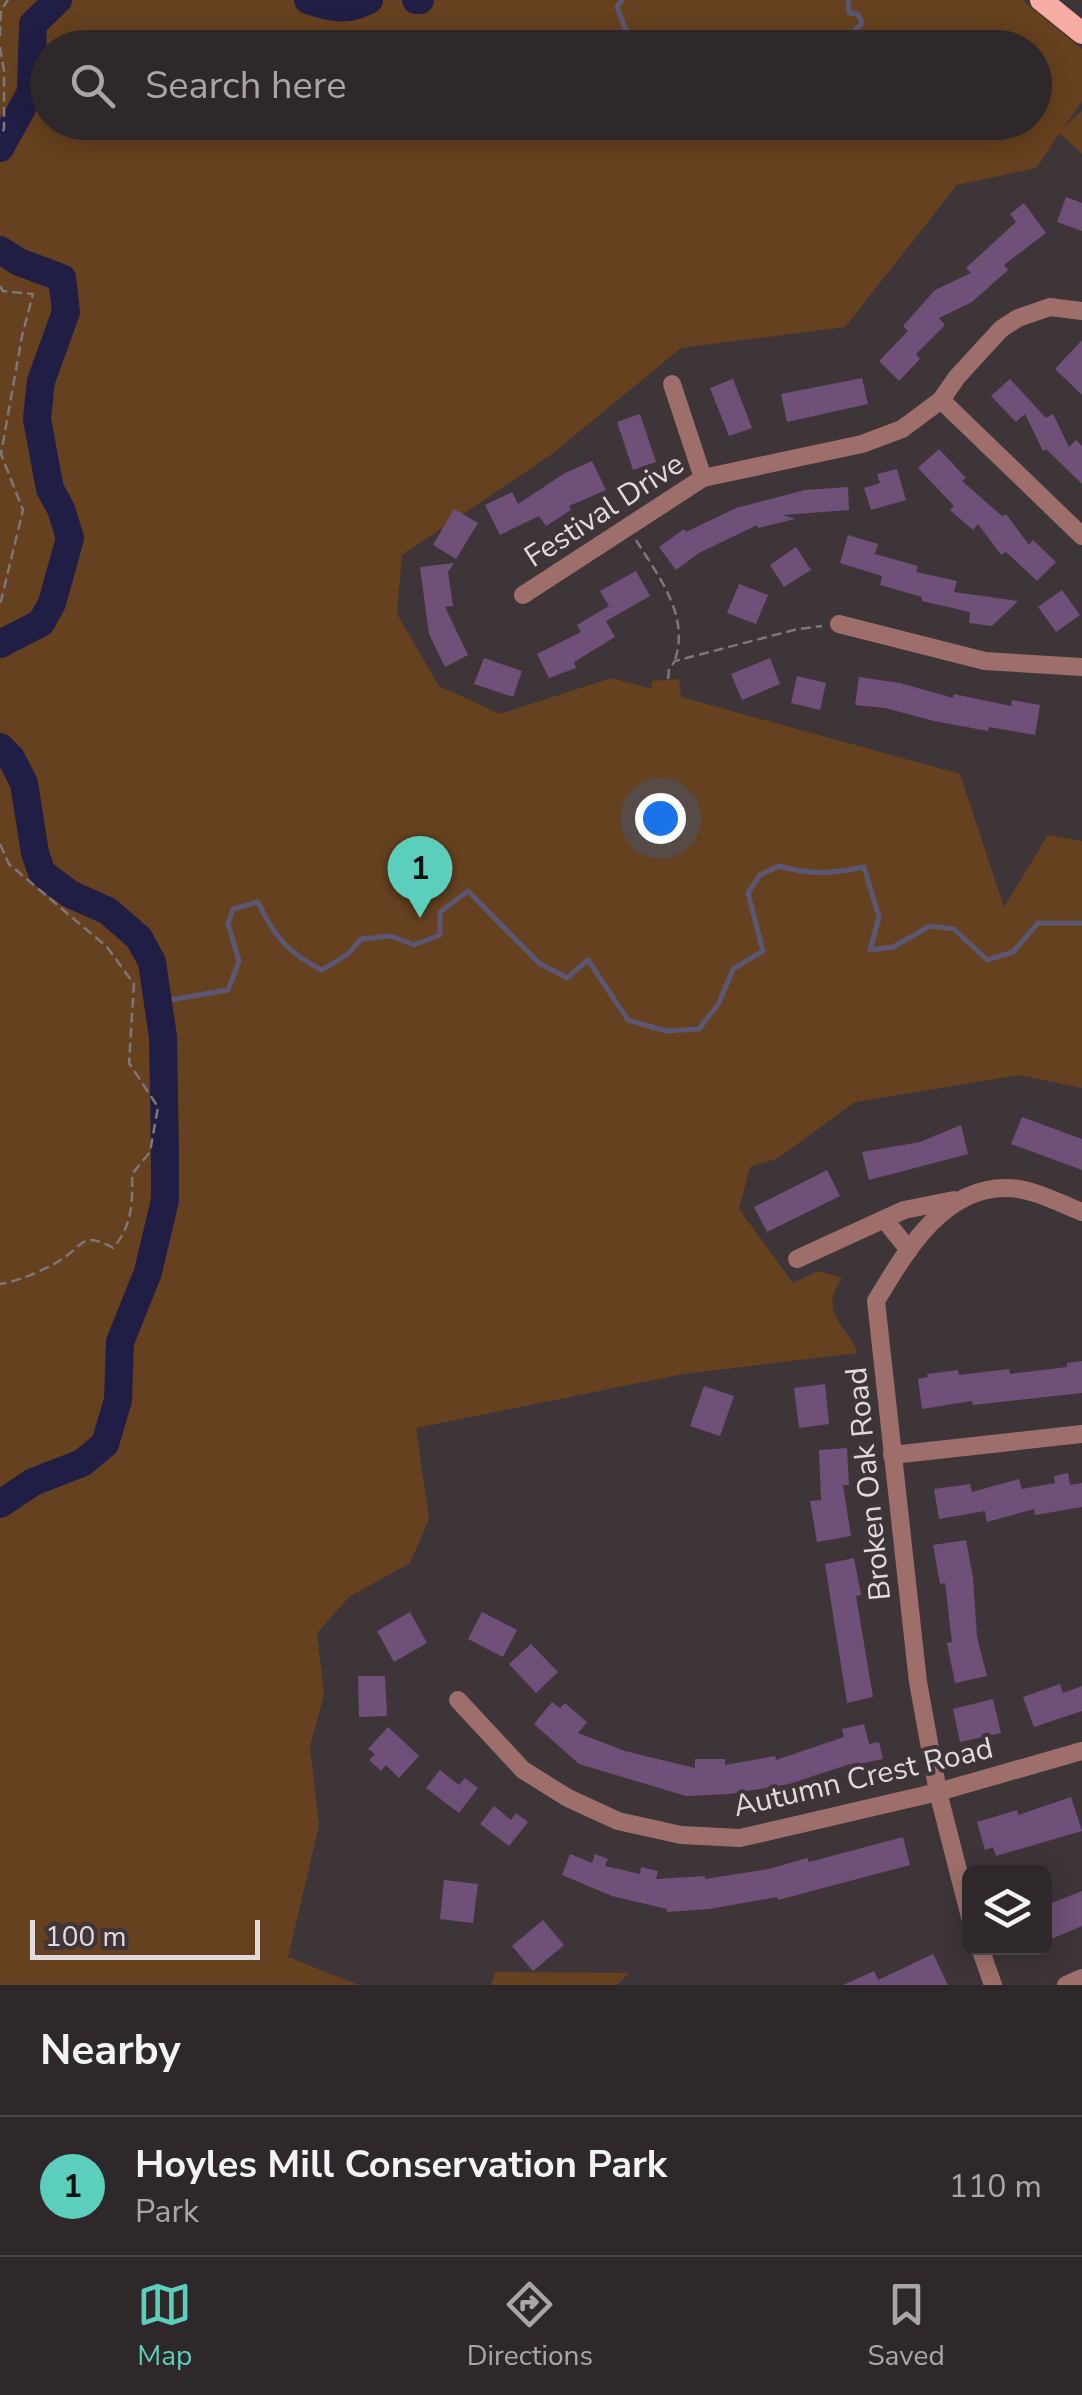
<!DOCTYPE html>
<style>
body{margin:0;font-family:"Nunito Sans",sans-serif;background:#363032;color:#f1f3f6}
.controls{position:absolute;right:30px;bottom:30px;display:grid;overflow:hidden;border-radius:15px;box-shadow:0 5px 25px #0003}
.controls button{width:90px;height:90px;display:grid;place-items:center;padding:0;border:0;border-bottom:2px solid #494447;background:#2e282a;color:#f1f3f6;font:50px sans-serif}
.scale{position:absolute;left:30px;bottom:25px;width:230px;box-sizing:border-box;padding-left:10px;border:5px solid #e1dbdd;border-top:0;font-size:28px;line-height:35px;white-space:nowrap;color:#e1dbdd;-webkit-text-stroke:8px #3e3538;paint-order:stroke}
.you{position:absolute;left:660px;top:818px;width:35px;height:35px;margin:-25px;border:8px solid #fff;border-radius:50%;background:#1a73e8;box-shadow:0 0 0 15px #1a73e833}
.badge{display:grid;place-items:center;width:65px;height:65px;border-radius:50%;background:#5bcebc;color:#111;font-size:32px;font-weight:700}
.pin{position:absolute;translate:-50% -82px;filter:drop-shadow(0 2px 5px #0008)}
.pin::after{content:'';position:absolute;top:52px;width:35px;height:30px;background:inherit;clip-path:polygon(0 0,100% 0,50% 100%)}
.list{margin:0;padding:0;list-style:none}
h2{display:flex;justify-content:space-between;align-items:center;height:130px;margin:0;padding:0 40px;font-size:42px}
h2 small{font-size:32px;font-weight:400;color:#a7a6a8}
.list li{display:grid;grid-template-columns:65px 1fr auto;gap:30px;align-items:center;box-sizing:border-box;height:140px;padding:0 40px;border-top:2px solid #494447}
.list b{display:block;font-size:38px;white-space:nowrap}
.list p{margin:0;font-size:32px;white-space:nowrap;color:#a7a6a8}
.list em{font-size:32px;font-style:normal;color:#a7a6a8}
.icon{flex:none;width:55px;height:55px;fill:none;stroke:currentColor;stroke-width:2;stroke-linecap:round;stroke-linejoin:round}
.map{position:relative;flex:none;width:1082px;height:1985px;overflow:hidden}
.search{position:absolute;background:#2e282a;box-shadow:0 5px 25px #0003;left:30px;right:30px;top:30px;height:110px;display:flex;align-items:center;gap:25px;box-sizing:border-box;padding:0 35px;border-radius:55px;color:#a7a6a8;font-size:38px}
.sheet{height:270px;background:#2e282a}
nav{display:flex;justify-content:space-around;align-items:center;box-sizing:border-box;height:140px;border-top:2px solid #494447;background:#2e282a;font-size:28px;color:#a7a6a8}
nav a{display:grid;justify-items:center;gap:5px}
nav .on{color:#5bcebc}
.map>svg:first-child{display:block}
.green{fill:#66411f;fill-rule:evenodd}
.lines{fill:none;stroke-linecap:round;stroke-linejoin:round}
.stream{stroke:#5b5773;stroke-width:5}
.river{stroke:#211e46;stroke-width:28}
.building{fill:#6f5078}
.path{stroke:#7e7679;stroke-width:2.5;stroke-dasharray:10 5;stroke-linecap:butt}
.minor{stroke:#9e6f6a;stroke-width:18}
.major{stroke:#f6aba3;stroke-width:22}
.labels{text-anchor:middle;stroke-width:8;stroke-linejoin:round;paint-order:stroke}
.street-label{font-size:30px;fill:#e1dbdd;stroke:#3e3538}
</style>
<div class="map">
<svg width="1082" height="1985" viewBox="0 0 1082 1985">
<rect width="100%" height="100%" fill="#3e3538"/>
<!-- green -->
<g class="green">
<path d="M 0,0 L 1022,0 L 1082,49 L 1082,101 L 1064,127 L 1082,111 L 1082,154 L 1060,133 L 1036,168 L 957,185 L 845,327 L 681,348 L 552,454 L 402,555 L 397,614 L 439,686 L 500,714 L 611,678 L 652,689 L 652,681 L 679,679 L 681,697 L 960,774 L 1004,907 L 1048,835 L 1082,841 L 1082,1088 L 1019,1075 L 855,1102 L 778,1158 L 750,1167 L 739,1209 L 793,1283 L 818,1271 L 842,1278 C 817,1313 847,1324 858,1353 L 683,1374 L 416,1428 L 429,1519 L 410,1563 L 349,1597 L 317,1633 L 324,1695 L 310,1746 L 319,1826 L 288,1957 L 359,1985 L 0,1985 ZM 48,48 L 1034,48 L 1034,122 L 48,122 Z"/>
<polygon points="495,1972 629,1973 617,1985 491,1985"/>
</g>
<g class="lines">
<!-- stream -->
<g class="stream">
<path d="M 622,0 L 617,7 L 625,28 L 636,43 C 663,29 668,28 695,48"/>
<polyline points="839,48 862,23 858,14 849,13 848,0"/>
<path d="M 158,1002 L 228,990 L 239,961 L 228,924 L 233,909 L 258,902 C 273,935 289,954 322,970 L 349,953 L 361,939 L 391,936 L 414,945 L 440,935 L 440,912 L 468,891 L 539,963 L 567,978 L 588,960 L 628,1020 L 666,1031 L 699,1029 L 719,1003 L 733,969 L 763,951 L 748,893 L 760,875 L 779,866 C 810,875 832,874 864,867 L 879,917 L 870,950 L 893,947 L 930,926 L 954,929 L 987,960 L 1013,952 L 1038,923 L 1082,923"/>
</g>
<!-- river -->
<g class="river">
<path d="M 308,0 C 331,8 347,12 369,0"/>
<polyline points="416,0 420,0"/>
<polyline points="0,148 31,92 33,24 58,0"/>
<polyline points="0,250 19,262 62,278 66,312 41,381 37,419 50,489 61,509 70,538 52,603 41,623 0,644"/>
<polyline points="0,747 11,758 24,783 35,853 42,873 70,894 108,911 139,938 152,962 163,1037 165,1153 165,1200 148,1272 120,1342 118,1400 105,1444 82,1463 33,1482 0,1504"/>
</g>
</g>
<!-- building -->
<g class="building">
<polygon points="1066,197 1082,203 1082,231 1057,222"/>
<polygon points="1024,203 1046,233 1004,265 1008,270 972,302 939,318 945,325 916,354 920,359 899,381 879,361 908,331 903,326 935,290 971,273 966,268 1016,222 1010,214"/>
<polygon points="1082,340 1082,395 1055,369"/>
<polygon points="862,378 868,404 787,422 781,394"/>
<polygon points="733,379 752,428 729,436 710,388"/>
<polygon points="1010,379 1046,418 1053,414 1069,447 1076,440 1082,446 1082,484 1046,449 1043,451 1025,414 1016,422 991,396"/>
<polygon points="640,414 656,462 633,470 617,422"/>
<polygon points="939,449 966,478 962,481 1002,516 1006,514 1029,545 1033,540 1056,562 1037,581 1006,552 1001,555 978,524 973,530 950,510 954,506 918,468"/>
<polygon points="592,461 606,490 569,506 571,510 546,526 539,516 500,535 485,505 512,492 518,504 565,473"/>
<polygon points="897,469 906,500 871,510 864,488 880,483 877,474"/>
<polygon points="848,487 849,510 783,515 795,519 758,528 757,525 699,553 676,570 659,547 684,529 686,532 736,508 805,490"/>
<polygon points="454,509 478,523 456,559 433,545"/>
<polygon points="848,535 878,544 875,554 918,566 916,572 957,581 954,592 1018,601 992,626 969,623 970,612 922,601 922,597 880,585 882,576 840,563"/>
<polygon points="796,547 811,570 784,587 770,565"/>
<polygon points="454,563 448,572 453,606 445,607 468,655 445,667 429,634 420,567"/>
<polygon points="636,571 650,596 606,621 615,637 574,662 576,668 549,678 537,654 581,632 577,625 609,606 600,591"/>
<polygon points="739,584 768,595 756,624 727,613"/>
<polygon points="1062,590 1080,615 1056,632 1038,607"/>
<polygon points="484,658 522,671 513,697 474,684"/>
<polygon points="770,658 780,684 742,700 731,674"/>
<polygon points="797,676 826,683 820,710 791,703"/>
<polygon points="859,677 900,683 953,698 954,694 1011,706 1012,700 1040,705 1035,735 989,727 988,731 934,721 885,708 855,705"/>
<polygon points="1022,1117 1082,1139 1082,1170 1011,1144"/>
<polygon points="961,1125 968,1154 869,1180 862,1152 920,1142"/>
<polygon points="827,1170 840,1196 767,1232 754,1207"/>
<polygon points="1082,1361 1082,1393 973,1405 972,1401 922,1409 918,1379 928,1377 927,1374 958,1370 959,1375 1009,1369 1010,1374 1067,1367 1067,1363"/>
<polygon points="825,1384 829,1424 799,1428 794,1388"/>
<polygon points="704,1386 734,1396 720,1436 690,1426"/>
<polygon points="847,1448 849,1485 843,1485 851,1536 817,1542 810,1501 821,1500 819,1450"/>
<polygon points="1068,1473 1070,1485 1082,1483 1082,1507 1035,1515 1034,1509 987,1522 985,1511 939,1519 934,1489 970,1484 972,1492 1019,1479 1022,1489 1055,1483 1054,1476"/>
<polygon points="966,1540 973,1578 977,1637 987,1676 955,1683 947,1643 952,1642 945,1583 940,1584 933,1545"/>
<polygon points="854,1558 861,1595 856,1596 873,1697 847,1703 825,1564"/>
<polygon points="410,1612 427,1643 394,1662 377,1631"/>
<polygon points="482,1612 517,1630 503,1657 468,1639"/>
<polygon points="531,1644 558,1672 536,1693 509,1664"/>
<polygon points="358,1676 385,1676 387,1716 359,1717"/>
<polygon points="1060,1684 1063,1693 1082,1686 1082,1711 1034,1727 1023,1697"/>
<polygon points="993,1699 1001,1733 960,1742 953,1709"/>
<polygon points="552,1702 560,1708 565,1703 587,1722 578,1733 625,1751 695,1768 695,1759 725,1759 725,1765 775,1756 776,1760 844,1737 842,1729 864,1724 869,1744 879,1742 883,1759 850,1766 850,1764 789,1784 729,1794 686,1796 579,1764 534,1724"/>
<polygon points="388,1727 419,1756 399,1778 386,1765 381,1771 369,1760 375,1754 368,1749"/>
<polygon points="440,1770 459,1785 465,1778 478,1788 459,1813 426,1788"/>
<polygon points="1071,1797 1082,1831 996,1856 993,1847 985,1850 977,1822 1017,1810 1018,1815"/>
<polygon points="494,1806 511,1820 516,1813 528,1822 509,1846 480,1824"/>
<polygon points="903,1837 910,1865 778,1900 777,1897 709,1909 667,1912 667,1909 612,1896 562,1875 570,1854 592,1863 595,1854 608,1859 605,1866 640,1874 641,1867 658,1871 656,1879 705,1876 705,1879 769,1869 807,1858 809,1862"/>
<polygon points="444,1880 478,1884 473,1923 440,1919"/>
<polygon points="1082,1891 1082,1926 1044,1942 1044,1906"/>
<polygon points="543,1920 564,1945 533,1971 512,1946"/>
<polygon points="933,1954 948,1985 843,1985 874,1971 878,1980"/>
</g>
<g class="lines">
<!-- path -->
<g class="path">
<polyline points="0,36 1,10 8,0"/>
<polyline points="0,47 4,71 4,129 0,136"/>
<polyline points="0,286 3,291 33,294 22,336 1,454 23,510 0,605"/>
<path d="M 636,540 C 658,576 690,615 675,660"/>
<polyline points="668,679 669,669 675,661 798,629 822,626"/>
<path d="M 0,844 L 9,864 L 107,947 L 134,984 L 129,1063 L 158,1107 L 150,1152 L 132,1174 C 133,1201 132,1227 113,1248 C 81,1230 84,1246 59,1261 C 42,1271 19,1281 0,1284"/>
</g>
<!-- minor -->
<g class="minor">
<polyline points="672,384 703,478"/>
<polyline points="941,400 1082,536"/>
<polyline points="523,595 703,478 862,444 902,429 941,400 957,377 1001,329 1018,318 1050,307 1082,311"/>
<polyline points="839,624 985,661 1082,667"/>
<polyline points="884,1219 909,1250"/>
<polyline points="797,1259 904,1210 954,1200"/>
<polyline points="892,1455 1082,1434"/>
<polyline points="458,1700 523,1770 568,1798 618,1821 681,1835 740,1838 938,1792 1082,1751"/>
<path d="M 970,1917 L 938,1792 L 918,1682 L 876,1301 C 905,1253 942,1187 1007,1188 C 1032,1188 1059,1203 1082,1212"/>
<polyline points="980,1948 993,1985"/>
<polyline points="1066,1985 1082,1978"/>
</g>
<!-- major -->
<polyline class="major" points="1041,0 1082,33"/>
</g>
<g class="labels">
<!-- street labels -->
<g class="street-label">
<text transform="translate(604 510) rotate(-33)" y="10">Festival Drive</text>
<text transform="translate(868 1484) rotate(-96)" y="10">Broken Oak Road</text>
<text transform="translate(863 1777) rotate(-13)" y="10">Autumn Crest Road</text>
</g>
</g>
</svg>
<div class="controls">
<button><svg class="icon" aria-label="layers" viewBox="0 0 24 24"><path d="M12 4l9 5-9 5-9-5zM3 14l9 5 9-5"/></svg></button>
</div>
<div class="scale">100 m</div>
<div class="you"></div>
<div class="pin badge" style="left:420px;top:918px">1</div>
<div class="search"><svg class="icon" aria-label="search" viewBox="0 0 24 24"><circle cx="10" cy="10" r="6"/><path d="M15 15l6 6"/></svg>Search here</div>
</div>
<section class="sheet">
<h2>Nearby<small></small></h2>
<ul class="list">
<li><span class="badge">1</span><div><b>Hoyles Mill Conservation Park</b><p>Park</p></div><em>110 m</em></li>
</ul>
</section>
<nav>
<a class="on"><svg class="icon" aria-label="map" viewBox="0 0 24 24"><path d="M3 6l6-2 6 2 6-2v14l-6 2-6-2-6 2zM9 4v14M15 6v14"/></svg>Map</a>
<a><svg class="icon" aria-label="directions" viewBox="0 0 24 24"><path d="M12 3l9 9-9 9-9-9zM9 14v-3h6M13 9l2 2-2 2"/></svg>Directions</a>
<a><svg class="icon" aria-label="saved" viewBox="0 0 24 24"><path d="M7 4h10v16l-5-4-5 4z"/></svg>Saved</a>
</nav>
